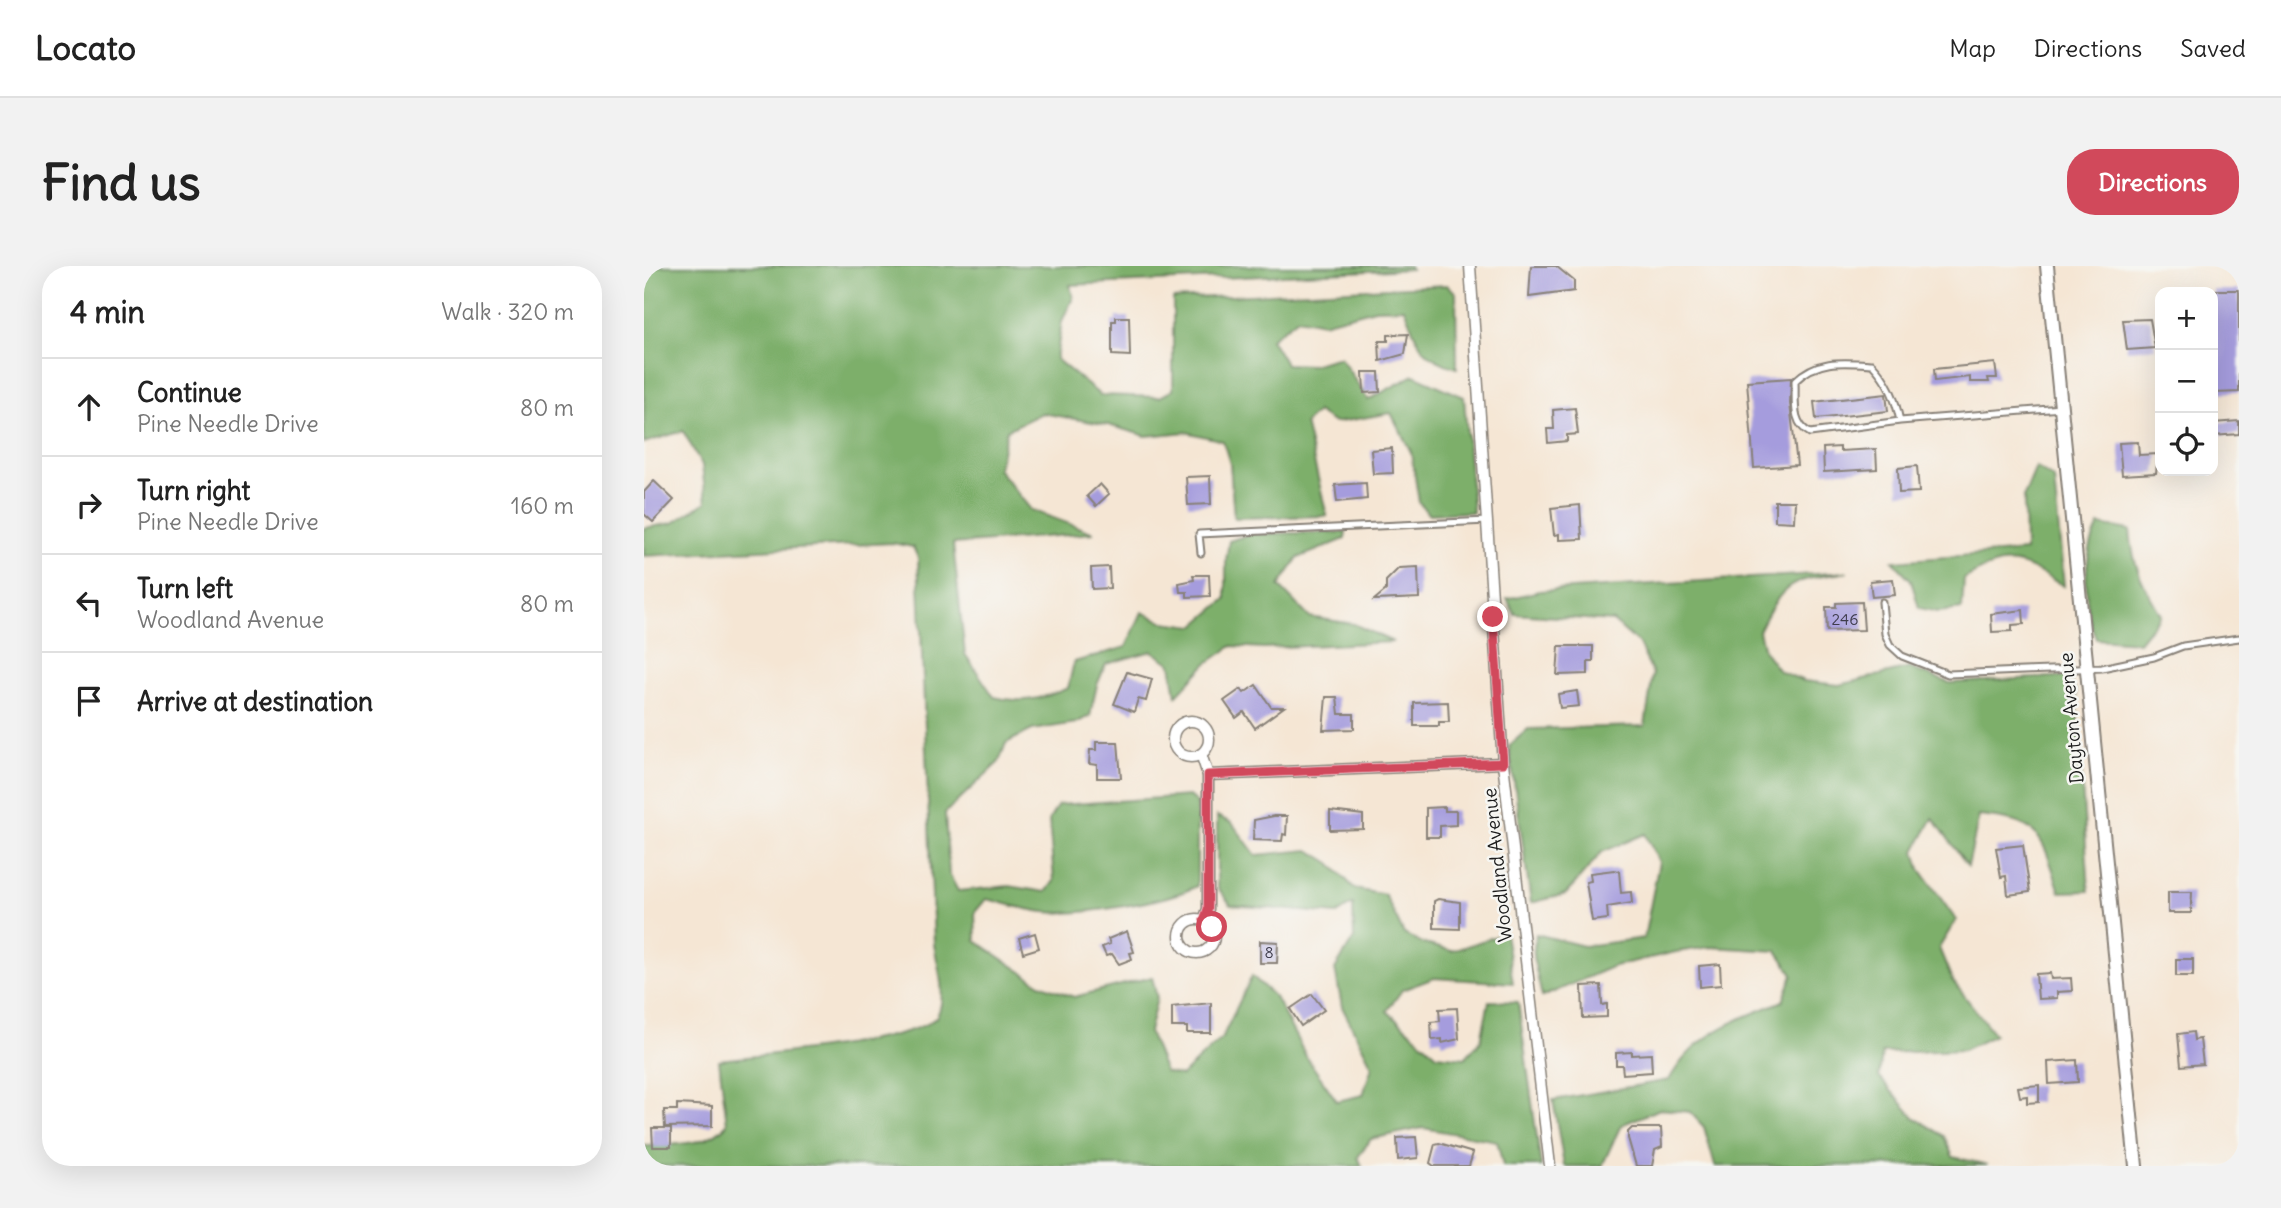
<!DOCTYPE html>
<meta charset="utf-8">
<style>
body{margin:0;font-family:Delius,sans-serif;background:#f2f2f2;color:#222}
.controls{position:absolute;right:21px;top:21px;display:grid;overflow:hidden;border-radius:14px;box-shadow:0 7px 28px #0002}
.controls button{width:63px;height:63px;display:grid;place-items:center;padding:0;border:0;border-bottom:2px solid #e0e0e0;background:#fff;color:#222;font:35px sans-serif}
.stop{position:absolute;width:21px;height:21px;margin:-16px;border:5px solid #d1495b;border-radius:50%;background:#fff}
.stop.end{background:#d1495b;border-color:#fff;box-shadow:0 2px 7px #0008}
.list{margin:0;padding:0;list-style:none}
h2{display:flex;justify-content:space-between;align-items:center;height:91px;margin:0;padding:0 28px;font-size:30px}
h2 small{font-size:23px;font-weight:400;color:#767676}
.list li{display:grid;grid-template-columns:46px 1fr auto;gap:21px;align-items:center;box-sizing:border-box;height:98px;padding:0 28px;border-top:2px solid #e0e0e0}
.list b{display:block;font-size:26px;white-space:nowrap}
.list p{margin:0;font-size:23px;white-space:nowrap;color:#767676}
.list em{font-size:23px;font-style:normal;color:#767676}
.icon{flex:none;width:38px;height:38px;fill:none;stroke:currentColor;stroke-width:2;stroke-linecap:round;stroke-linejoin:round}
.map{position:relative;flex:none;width:1595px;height:900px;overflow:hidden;border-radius:28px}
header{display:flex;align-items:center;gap:42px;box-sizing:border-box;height:98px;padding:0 35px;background:#fff;border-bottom:2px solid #e0e0e0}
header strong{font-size:33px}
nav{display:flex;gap:38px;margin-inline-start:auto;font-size:24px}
.intro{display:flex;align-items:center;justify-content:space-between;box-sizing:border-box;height:168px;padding:0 42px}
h1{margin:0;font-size:49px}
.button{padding:18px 32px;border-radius:28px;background:#d1495b;color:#fff;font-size:24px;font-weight:700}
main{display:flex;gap:42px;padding:0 42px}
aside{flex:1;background:#fff;border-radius:28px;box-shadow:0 7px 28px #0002}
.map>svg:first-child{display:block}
.forest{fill:#7daf6a;stroke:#4c6643;stroke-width:2}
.building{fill:#a59cdd}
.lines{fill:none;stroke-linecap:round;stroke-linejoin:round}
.service-casing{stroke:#888178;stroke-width:9}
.minor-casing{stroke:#888178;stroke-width:13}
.tertiary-casing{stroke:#888178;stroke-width:16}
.service{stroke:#fff;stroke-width:5}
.minor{stroke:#fff;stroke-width:10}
.tertiary{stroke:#fff;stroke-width:12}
.route{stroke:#d1495b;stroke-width:9}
.labels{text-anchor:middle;stroke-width:5;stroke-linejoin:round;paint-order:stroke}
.number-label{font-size:16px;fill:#3e3c4c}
.street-label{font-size:19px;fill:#1c1c1c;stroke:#f6f6f2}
</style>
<header>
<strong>Locato</strong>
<nav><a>Map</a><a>Directions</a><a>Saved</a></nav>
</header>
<div class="intro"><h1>Find us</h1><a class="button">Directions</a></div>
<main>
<aside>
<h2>4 min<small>Walk · 320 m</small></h2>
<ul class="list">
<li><svg class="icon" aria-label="ahead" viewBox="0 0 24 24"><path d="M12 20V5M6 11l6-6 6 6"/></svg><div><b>Continue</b><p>Pine Needle Drive</p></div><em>80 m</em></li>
<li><svg class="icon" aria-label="right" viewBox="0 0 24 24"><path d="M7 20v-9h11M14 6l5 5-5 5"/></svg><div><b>Turn right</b><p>Pine Needle Drive</p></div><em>160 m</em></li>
<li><svg class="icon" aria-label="left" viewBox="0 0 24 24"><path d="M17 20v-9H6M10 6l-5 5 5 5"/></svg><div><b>Turn left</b><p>Woodland Avenue</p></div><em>80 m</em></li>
<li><svg class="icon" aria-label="arrive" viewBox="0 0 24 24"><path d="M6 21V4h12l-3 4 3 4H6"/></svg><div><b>Arrive at destination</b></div></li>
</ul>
</aside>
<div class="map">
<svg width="1595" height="900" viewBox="0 0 1595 900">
<rect width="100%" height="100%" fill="#f6f6f2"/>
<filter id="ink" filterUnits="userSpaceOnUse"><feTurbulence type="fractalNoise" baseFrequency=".0143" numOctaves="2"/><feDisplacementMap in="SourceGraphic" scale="14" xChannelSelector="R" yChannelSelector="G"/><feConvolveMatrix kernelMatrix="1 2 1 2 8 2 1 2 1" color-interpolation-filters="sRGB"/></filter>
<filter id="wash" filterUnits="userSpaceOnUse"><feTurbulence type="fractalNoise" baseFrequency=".00686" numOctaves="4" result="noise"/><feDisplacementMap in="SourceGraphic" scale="28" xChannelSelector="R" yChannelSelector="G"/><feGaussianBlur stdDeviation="1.57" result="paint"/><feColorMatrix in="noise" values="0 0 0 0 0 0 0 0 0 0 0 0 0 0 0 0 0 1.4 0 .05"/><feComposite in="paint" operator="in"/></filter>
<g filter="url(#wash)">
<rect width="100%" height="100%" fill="#f5e6d4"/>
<!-- forest -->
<g class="forest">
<path d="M 0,0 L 765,0 L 767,3 L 426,19 L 429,32 L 418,55 L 412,93 L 456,129 L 516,131 L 529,124 L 529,33 L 803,19 L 812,27 L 813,102 C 775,91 774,76 760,42 L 731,43 L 679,57 L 654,52 L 627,73 L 642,98 L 667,99 L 696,91 L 724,134 L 770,109 L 820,131 L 829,246 L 784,248 L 775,236 L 767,186 L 747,147 L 690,157 L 673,146 L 661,157 L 683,250 L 590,252 L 586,198 L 579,175 L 542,166 L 502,170 L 464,159 L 398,147 L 363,164 L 354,203 L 387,244 L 450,267 L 309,278 L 321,388 L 350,431 C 377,438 399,433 424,422 L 430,396 L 482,381 L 498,346 L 520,356 L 550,360 L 582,333 L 582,294 L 585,275 L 606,268 L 702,266 L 701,273 L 654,292 L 635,320 L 665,351 L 710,358 L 749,376 L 619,382 L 588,380 L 562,398 L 532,430 L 527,398 L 508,385 L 462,398 L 453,419 L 446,450 L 432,457 L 388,464 L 362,477 L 355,496 L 301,547 L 305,608 L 314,625 L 365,620 L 402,626 L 410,615 L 405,554 L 414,539 L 545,530 L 553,537 L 553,620 C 522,636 435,650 400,646 C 381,644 361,637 342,633 L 331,646 L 332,675 L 396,718 L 430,731 L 508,711 L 513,732 L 505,766 L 521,806 L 537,810 L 578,772 L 608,710 L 631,731 L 663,792 L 693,835 L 719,829 L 728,800 L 698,741 L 691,703 L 710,672 L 709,638 L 693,648 L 587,639 L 573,621 L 573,550 L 588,557 L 612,589 L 665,584 L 686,597 L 711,623 L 741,629 L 760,668 L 777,677 L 808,685 L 861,667 L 869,717 L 790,712 L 758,724 L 743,745 L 793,789 L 821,792 L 837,774 L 845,735 L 874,736 L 897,900 L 859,900 L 853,875 L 779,862 L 727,873 L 714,891 L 718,900 L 0,900 L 0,880 C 28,878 64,881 83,858 L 75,794 C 110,790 282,776 294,748 C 303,728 293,698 290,678 L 274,292 L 269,281 L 248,277 L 0,290 L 0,262 L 29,257 L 62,236 L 58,199 L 39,165 L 0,177 Z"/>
<path d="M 1392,201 L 1410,213 L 1420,320 C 1376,296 1367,285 1320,313 L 1318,343 L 1294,346 L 1275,342 L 1267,314 L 1249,295 L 1381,285 L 1380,230 Z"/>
<path d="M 1455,259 L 1486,264 C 1489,301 1498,317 1517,349 L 1495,376 L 1452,373 C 1439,340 1438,291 1455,259 Z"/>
<path d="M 1204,306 C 1149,315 1141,312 1115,365 L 1120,385 L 1135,405 L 1160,415 L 1195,419 L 1265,402 L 1306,417 L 1424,410 L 1432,426 L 1445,625 L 1416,626 C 1397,569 1399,556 1335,550 L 1324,600 L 1289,552 L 1271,585 L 1276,603 L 1312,654 L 1295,682 L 1308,714 L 1351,769 L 1320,784 L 1238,787 L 1235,811 L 1270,851 L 1300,870 L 1309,891 L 1344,899 L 1071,900 L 1060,861 L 1046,846 L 1016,843 L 977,859 L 958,900 L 920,900 L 909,834 L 1025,814 C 1052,766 1091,755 1139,735 L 1149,708 L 1133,685 L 1066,681 L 1032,686 L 970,700 L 898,731 L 889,691 L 892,668 L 940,680 L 1000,672 L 1015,596 L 1001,568 L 958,586 L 922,628 L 887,637 L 865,480 L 884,463 L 1001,460 L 1009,408 L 995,378 L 969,355 L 871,348 L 863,333 L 895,325 Z"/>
</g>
<g id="blocks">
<!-- building -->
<g class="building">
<polygon points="887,0 912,0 930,15 930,25 885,31"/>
<polygon points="1569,24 1595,24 1595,126 1569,127"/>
<polygon points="472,51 485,51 486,90 468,89 468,55 472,55"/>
<polygon points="1506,53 1511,82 1483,84 1479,54"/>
<polygon points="764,68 761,88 736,95 735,75 744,75 744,69"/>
<polygon points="1351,97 1353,112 1344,112 1345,116 1326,116 1326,111 1291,115 1290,103"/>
<polygon points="719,106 735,106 736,126 720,127"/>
<polygon points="1147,112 1146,138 1153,199 1110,202 1103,115"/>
<polygon points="1242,128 1244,145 1172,153 1170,136"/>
<polygon points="931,142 934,168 923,169 923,175 904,177 903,163 910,163 909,144"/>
<polygon points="1595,155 1595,168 1569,170 1569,157"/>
<polygon points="1494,176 1495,189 1514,188 1512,207 1478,209 1475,177"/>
<polygon points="1196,181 1196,185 1232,183 1233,203 1180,206 1179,182"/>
<polygon points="748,182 749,207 729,208 727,184"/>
<polygon points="1273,200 1275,226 1255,227 1254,202"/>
<polygon points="566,210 567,238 544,239 542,211"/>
<polygon points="10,215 30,234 9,256 0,248 0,226"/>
<polygon points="722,217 723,233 693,236 691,219"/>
<polygon points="456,218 465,228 452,240 443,230"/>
<polygon points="1131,235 1151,235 1150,256 1131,255"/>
<polygon points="936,239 938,273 915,274 915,268 910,269 907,242"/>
<polygon points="465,301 466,322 448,323 447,302"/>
<polygon points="774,301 775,332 730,334 742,324 742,315 755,302"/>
<polygon points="549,309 565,309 566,330 543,331 543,326 536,326 535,317 550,314"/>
<polygon points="1249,313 1251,329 1228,331 1226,315"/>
<polygon points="1218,336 1220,364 1183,365 1182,341 1192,341 1192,337"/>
<polygon points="1379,344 1380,358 1368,359 1368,365 1348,366 1347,348"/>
<polygon points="915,380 949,380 949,395 944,395 944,408 913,409"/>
<polygon points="483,406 508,413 502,435 494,433 490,446 470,438"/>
<polygon points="612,419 627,441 640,441 611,462 600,446 592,452 580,435 597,423 600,427"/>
<polygon points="933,425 935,440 916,442 914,428"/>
<polygon points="682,431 693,431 695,448 710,448 710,463 679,464"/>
<polygon points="804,436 805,456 795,456 795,460 770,460 770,437"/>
<polygon points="452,476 474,476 477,512 453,512 453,499 445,498 446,484 452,484"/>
<polygon points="801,541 801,545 812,545 812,559 796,560 796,571 782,571 782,542"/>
<polygon points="686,545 719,549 719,563 686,564"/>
<polygon points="630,550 643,550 642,569 639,568 638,575 609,574 610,554"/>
<polygon points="1379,579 1386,626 1364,629 1362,610 1357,611 1352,582"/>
<polygon points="970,604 975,605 977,627 987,626 988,637 963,641 964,653 948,655 942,616 947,615 946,607"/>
<polygon points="1524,626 1548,626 1547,647 1524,647"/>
<polygon points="794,633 816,636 816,663 790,662 790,635"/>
<polygon points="483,665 490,686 486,687 488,693 475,698 468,688 462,690 458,681 466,678 464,673"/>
<polygon points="391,667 395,682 379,687 375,672"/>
<polygon points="616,675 634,676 633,697 616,697"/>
<rect x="1532" y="693" width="17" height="17"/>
<polygon points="1076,698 1077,719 1056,721 1055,700"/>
<polygon points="1406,707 1407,713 1427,712 1428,725 1413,726 1413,732 1394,733 1392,708"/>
<polygon points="957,719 958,739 963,738 963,751 939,752 938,720"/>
<polygon points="668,728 680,744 657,760 646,743"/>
<polygon points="567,737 567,767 543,767 543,761 528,761 528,741"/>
<polygon points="813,742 815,773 798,777 798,773 788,774 787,756 796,755 795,743"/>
<polygon points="1549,766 1550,774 1556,773 1559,798 1537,800 1534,768"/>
<polygon points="988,786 988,789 1007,788 1008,806 979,808 978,799 972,799 972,787"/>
<polygon points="1433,794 1434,816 1405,818 1404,796"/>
<polygon points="1395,819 1395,836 1383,837 1383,830 1376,831 1374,821"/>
<polygon points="33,838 68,840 68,860 21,861 20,844 33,844"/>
<polygon points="8,862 27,862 27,881 9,881"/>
<polygon points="988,862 1017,862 1018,881 1011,884 1008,900 992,900 984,872 984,866"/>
<polygon points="772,871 774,892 754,894 753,872"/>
<polygon points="795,877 829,887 825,900 790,900 786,897 791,878"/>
</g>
</g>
</g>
<g filter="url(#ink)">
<use href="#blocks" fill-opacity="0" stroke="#888178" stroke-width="2"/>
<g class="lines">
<!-- service casing -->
<g class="service-casing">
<g id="service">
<path d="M 1256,155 C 1251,131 1244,115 1228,98 C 1199,96 1173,93 1151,115 C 1152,135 1147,157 1166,167 L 1256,155 L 1418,142"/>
<polyline points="557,287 555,268 844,255"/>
<polyline points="1238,336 1241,368 1246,379 1258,390 1304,408 1458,402 1510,391 1539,380 1595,372"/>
</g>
</g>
<!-- minor casing -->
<g class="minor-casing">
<g id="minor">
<polyline points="826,0 859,497 906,900"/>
<circle cx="547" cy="473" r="18"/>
<polyline points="557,488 564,509 564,643 560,654"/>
<polyline points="564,509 859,497"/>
<circle cx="553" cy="670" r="17"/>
</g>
</g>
<!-- tertiary casing -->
<g class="tertiary-casing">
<polyline id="tertiary" points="1403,0 1492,900"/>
</g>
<!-- service -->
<use href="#service" class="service"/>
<!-- minor -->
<use href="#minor" class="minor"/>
<!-- tertiary -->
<use href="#tertiary" class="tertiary"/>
</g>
</g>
<g class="lines" filter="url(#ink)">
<!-- route -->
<polyline class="route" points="568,661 560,654 564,643 564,509 859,497 849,351"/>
</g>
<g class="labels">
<!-- number labels -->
<g class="number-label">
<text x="1201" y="359">246</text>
<text x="625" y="692">8</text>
</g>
<!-- street labels -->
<g class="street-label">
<text transform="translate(1427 452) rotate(-95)" y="7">Dayton Avenue</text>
<text transform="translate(853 599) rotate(-96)" y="7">Woodland Avenue</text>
</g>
</g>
</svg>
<div class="controls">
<button>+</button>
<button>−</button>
<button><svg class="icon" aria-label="locate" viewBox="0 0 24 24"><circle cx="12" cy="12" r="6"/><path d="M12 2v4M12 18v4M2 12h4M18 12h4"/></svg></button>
</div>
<div class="stop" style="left:568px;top:661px"></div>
<div class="stop end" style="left:849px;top:351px"></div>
</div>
</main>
